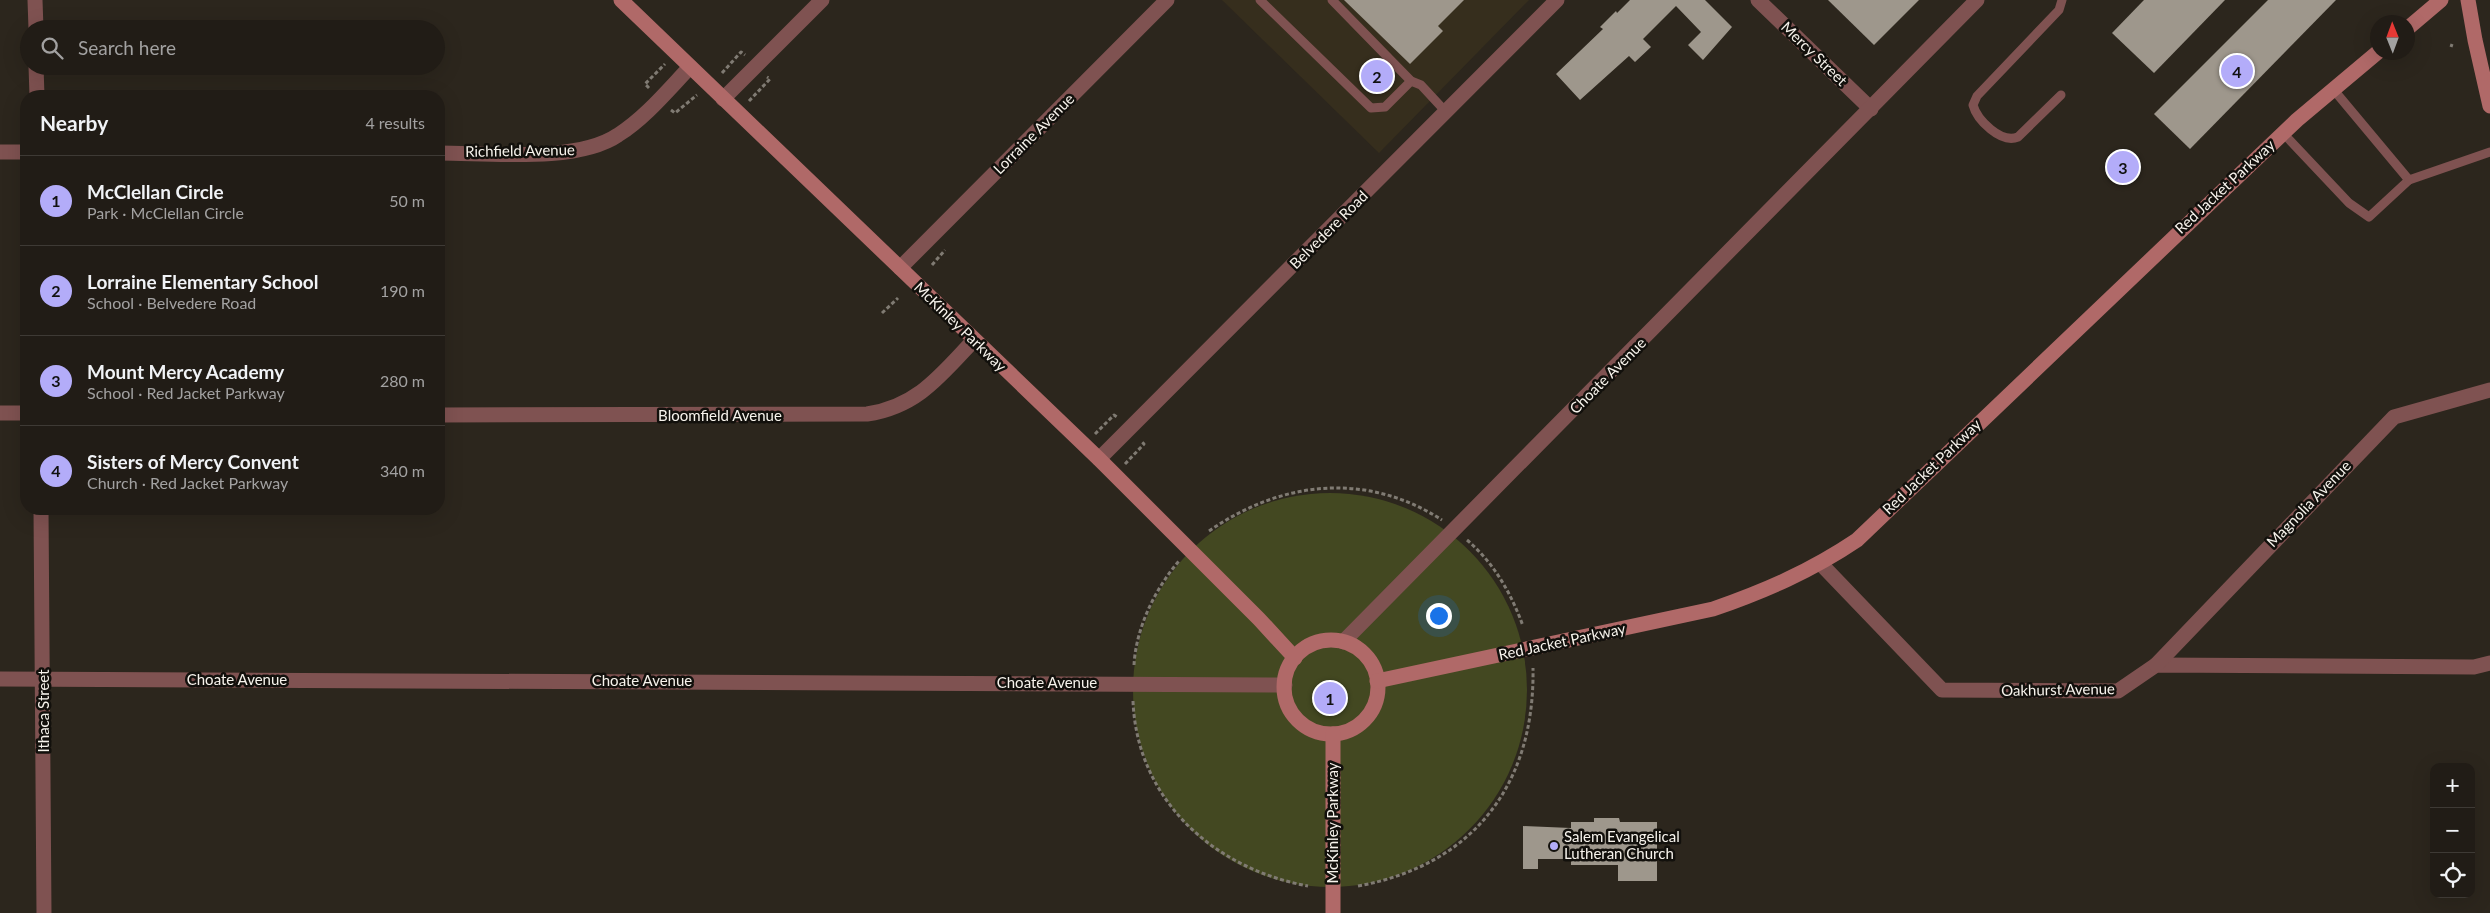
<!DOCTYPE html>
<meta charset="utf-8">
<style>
body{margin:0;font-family:Lato,sans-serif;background:#29251f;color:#f1f3f6}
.controls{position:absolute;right:15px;bottom:15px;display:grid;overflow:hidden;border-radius:10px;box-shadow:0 5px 20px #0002}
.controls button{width:45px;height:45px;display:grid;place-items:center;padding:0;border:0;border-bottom:1px solid #3e3a35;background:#211c16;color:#f1f3f6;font:25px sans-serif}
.compass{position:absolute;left:2370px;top:15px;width:45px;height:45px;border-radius:50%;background:#211c16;box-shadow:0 5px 20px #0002;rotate:359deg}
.you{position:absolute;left:1438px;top:615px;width:18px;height:18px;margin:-12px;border:4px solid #fff;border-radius:50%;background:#1a73e8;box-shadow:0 0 0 8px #1a73e833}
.badge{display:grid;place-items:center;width:32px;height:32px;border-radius:50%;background:#b3acf9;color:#111;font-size:16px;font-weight:700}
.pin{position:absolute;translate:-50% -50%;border:2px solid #fff;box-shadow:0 1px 5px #0006}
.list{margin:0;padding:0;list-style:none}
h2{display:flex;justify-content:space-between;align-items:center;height:65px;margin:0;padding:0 20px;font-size:21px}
h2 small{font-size:16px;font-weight:400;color:#a2a1a1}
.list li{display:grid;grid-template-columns:32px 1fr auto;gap:15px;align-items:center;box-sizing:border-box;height:90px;padding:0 20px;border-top:1px solid #3e3a35}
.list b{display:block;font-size:19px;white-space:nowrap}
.list p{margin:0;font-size:16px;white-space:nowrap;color:#a2a1a1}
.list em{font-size:16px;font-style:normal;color:#a2a1a1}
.icon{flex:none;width:28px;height:28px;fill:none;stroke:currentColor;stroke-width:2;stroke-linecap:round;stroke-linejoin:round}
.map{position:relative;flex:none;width:2490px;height:913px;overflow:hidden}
.search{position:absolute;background:#211c16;box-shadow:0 5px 20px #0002;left:20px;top:20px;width:425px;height:55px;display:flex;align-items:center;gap:12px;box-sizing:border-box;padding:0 18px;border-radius:28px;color:#a2a1a1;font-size:19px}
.panel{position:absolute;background:#211c16;box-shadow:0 5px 20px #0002;left:20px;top:90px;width:425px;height:425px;border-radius:20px}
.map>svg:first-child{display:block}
.education{fill:#362e1d}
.green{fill:#434821}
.building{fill:#9e978c}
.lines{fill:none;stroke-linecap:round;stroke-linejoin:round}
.path{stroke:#807b73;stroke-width:3;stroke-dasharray:4 2.5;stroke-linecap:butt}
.lane{stroke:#7f5251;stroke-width:9}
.street{stroke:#7f5251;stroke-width:15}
.secondary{stroke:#b06968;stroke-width:15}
.poi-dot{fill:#b3acf9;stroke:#12100c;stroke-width:2}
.labels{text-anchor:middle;stroke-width:5;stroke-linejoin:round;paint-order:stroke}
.street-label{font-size:15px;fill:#f7f3ec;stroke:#12100c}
.poi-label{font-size:15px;fill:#f7f3ec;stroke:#12100c;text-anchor:start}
</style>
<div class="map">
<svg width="2490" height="913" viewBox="0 0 2490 913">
<rect width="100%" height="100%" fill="#2c261d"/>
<!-- education -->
<polygon class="education" points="1222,0 1529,0 1379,153"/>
<!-- green -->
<circle class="green" cx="1330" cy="690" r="197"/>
<!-- building -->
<g class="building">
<polygon points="1344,0 1464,0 1438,26 1443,31 1410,64"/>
<polygon points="1630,0 1705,0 1732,27 1703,60 1688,45 1701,32 1676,6 1643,39 1651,47 1635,62 1629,56 1580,100 1556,74 1603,29 1600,27 1616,11 1617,13"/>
<polygon points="1828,0 1919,0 1874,45"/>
<polygon points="2144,0 2225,0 2154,73 2112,33"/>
<polygon points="2268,0 2336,0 2190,149 2154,114"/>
<polygon points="1594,818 1619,818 1620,822 1657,822 1657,881 1618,881 1618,865 1571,865 1571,859 1538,859 1538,869 1523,869 1523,826 1571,828 1571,822 1594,822"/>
</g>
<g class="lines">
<!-- path -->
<g class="path">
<polyline points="2451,47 2452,44"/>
<polyline points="722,73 741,52 745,55"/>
<polyline points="649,88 645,84 665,64"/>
<polyline points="749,101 770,79 767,77"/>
<polyline points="671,110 675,113 697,95"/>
<polyline points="932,265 945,250"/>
<polyline points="882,313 898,298"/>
<polyline points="1095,434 1114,415 1117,417"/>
<polyline points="1125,464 1144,444 1141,441"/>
<path d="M 1209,531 C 1281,481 1366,471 1442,520"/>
<path d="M 1467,540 C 1494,563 1511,593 1523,626"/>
<path d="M 1134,665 C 1136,628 1155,589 1179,561"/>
<path d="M 1133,701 C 1137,801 1215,869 1308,886"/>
<path d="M 1358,886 C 1474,865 1535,784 1533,668"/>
</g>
<!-- lane -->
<g class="lane">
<polyline points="1260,0 1371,108 1385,107 1411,81 1421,85 1446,112"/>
<polyline points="1332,0 1411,81"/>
<path d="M 2061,95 L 2018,137 C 2001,144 1977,120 1973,105 L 1977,96 L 2059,10 L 2062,0"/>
<polyline points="2283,133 2349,203 2369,217 2409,180 2333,89"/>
<polyline points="2409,180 2490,152"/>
</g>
<!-- street -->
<g class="street">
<polyline points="35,0 36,29"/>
<polyline points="1758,0 1871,109"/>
<polyline points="36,66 37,96"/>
<polyline points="723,99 822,0"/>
<polyline points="0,152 26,152"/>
<path d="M 439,153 C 489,153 577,163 618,135 C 645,118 668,90 690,67"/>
<polyline points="900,268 1167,0"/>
<polyline points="0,413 26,413"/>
<path d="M 439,415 L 867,414 C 917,407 941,375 974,340"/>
<polyline points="1099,459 1557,0"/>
<polyline points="41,509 44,913"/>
<polyline points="1821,564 1942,690 2118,691 2156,665 2474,667 2490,663"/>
<polyline points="1343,642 1977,0"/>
<polyline points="2156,665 2394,417 2490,390"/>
<polyline points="0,679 1285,685"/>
</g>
<!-- secondary -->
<g class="secondary">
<polyline points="621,0 1099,459 1259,619 1295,658"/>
<polyline points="2468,0 2475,40 2490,106"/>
<polyline points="2408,28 2441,0"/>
<circle cx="1331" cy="687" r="47"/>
<path d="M 1377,681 L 1713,609 C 1765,591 1811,571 1857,540 L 2297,120 L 2378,52"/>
<polyline points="1333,913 1333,734"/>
</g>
</g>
<!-- markers -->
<circle class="poi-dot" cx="1554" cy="846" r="5"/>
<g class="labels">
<!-- street labels -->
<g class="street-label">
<text transform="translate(1814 54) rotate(44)" y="5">Mercy Street</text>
<text transform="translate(1034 134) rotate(-45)" y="5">Lorraine Avenue</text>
<text transform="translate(520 151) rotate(-1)" y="5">Richfield Avenue</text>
<text transform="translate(2225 187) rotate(-43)" y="5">Red Jacket Parkway</text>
<text transform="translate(1329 230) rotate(-45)" y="5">Belvedere Road</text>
<text transform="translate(960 327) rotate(44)" y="5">McKinley Parkway</text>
<text transform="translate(1608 376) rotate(-45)" y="5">Choate Avenue</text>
<text x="720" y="421">Bloomfield Avenue</text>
<text transform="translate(1932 467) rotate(-44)" y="5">Red Jacket Parkway</text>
<text transform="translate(2309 504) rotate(-46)" y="5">Magnolia Avenue</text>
<text transform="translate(1562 642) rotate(-12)" y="5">Red Jacket Parkway</text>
<text x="237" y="685">Choate Avenue</text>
<text x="642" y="686">Choate Avenue</text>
<text x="1047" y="688">Choate Avenue</text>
<text transform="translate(2058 690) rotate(-1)" y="5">Oakhurst Avenue</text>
<text transform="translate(44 711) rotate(-90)" y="5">Ithaca Street</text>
<text transform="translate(1333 823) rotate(-90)" y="5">McKinley Parkway</text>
</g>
<!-- poi labels -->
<g class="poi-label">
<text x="1564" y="842">Salem Evangelical<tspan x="1564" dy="17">Lutheran Church</tspan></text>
</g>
</g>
</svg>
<div class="controls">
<button>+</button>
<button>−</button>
<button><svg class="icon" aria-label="locate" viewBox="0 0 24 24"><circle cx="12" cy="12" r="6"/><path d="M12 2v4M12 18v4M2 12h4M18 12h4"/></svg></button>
</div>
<svg class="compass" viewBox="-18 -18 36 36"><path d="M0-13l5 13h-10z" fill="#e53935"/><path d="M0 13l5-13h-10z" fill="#a2a1a1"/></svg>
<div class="you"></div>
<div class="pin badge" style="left:1330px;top:698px">1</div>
<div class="pin badge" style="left:1377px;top:76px">2</div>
<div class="pin badge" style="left:2123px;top:167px">3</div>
<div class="pin badge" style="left:2237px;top:71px">4</div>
<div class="search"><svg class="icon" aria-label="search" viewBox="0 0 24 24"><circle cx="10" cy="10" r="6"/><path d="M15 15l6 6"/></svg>Search here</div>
<section class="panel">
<h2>Nearby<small>4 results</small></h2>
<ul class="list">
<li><span class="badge">1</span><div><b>McClellan Circle</b><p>Park · McClellan Circle</p></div><em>50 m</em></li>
<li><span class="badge">2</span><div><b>Lorraine Elementary School</b><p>School · Belvedere Road</p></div><em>190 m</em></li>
<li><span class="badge">3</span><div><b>Mount Mercy Academy</b><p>School · Red Jacket Parkway</p></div><em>280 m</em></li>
<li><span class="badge">4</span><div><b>Sisters of Mercy Convent</b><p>Church · Red Jacket Parkway</p></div><em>340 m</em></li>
</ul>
</section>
</div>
